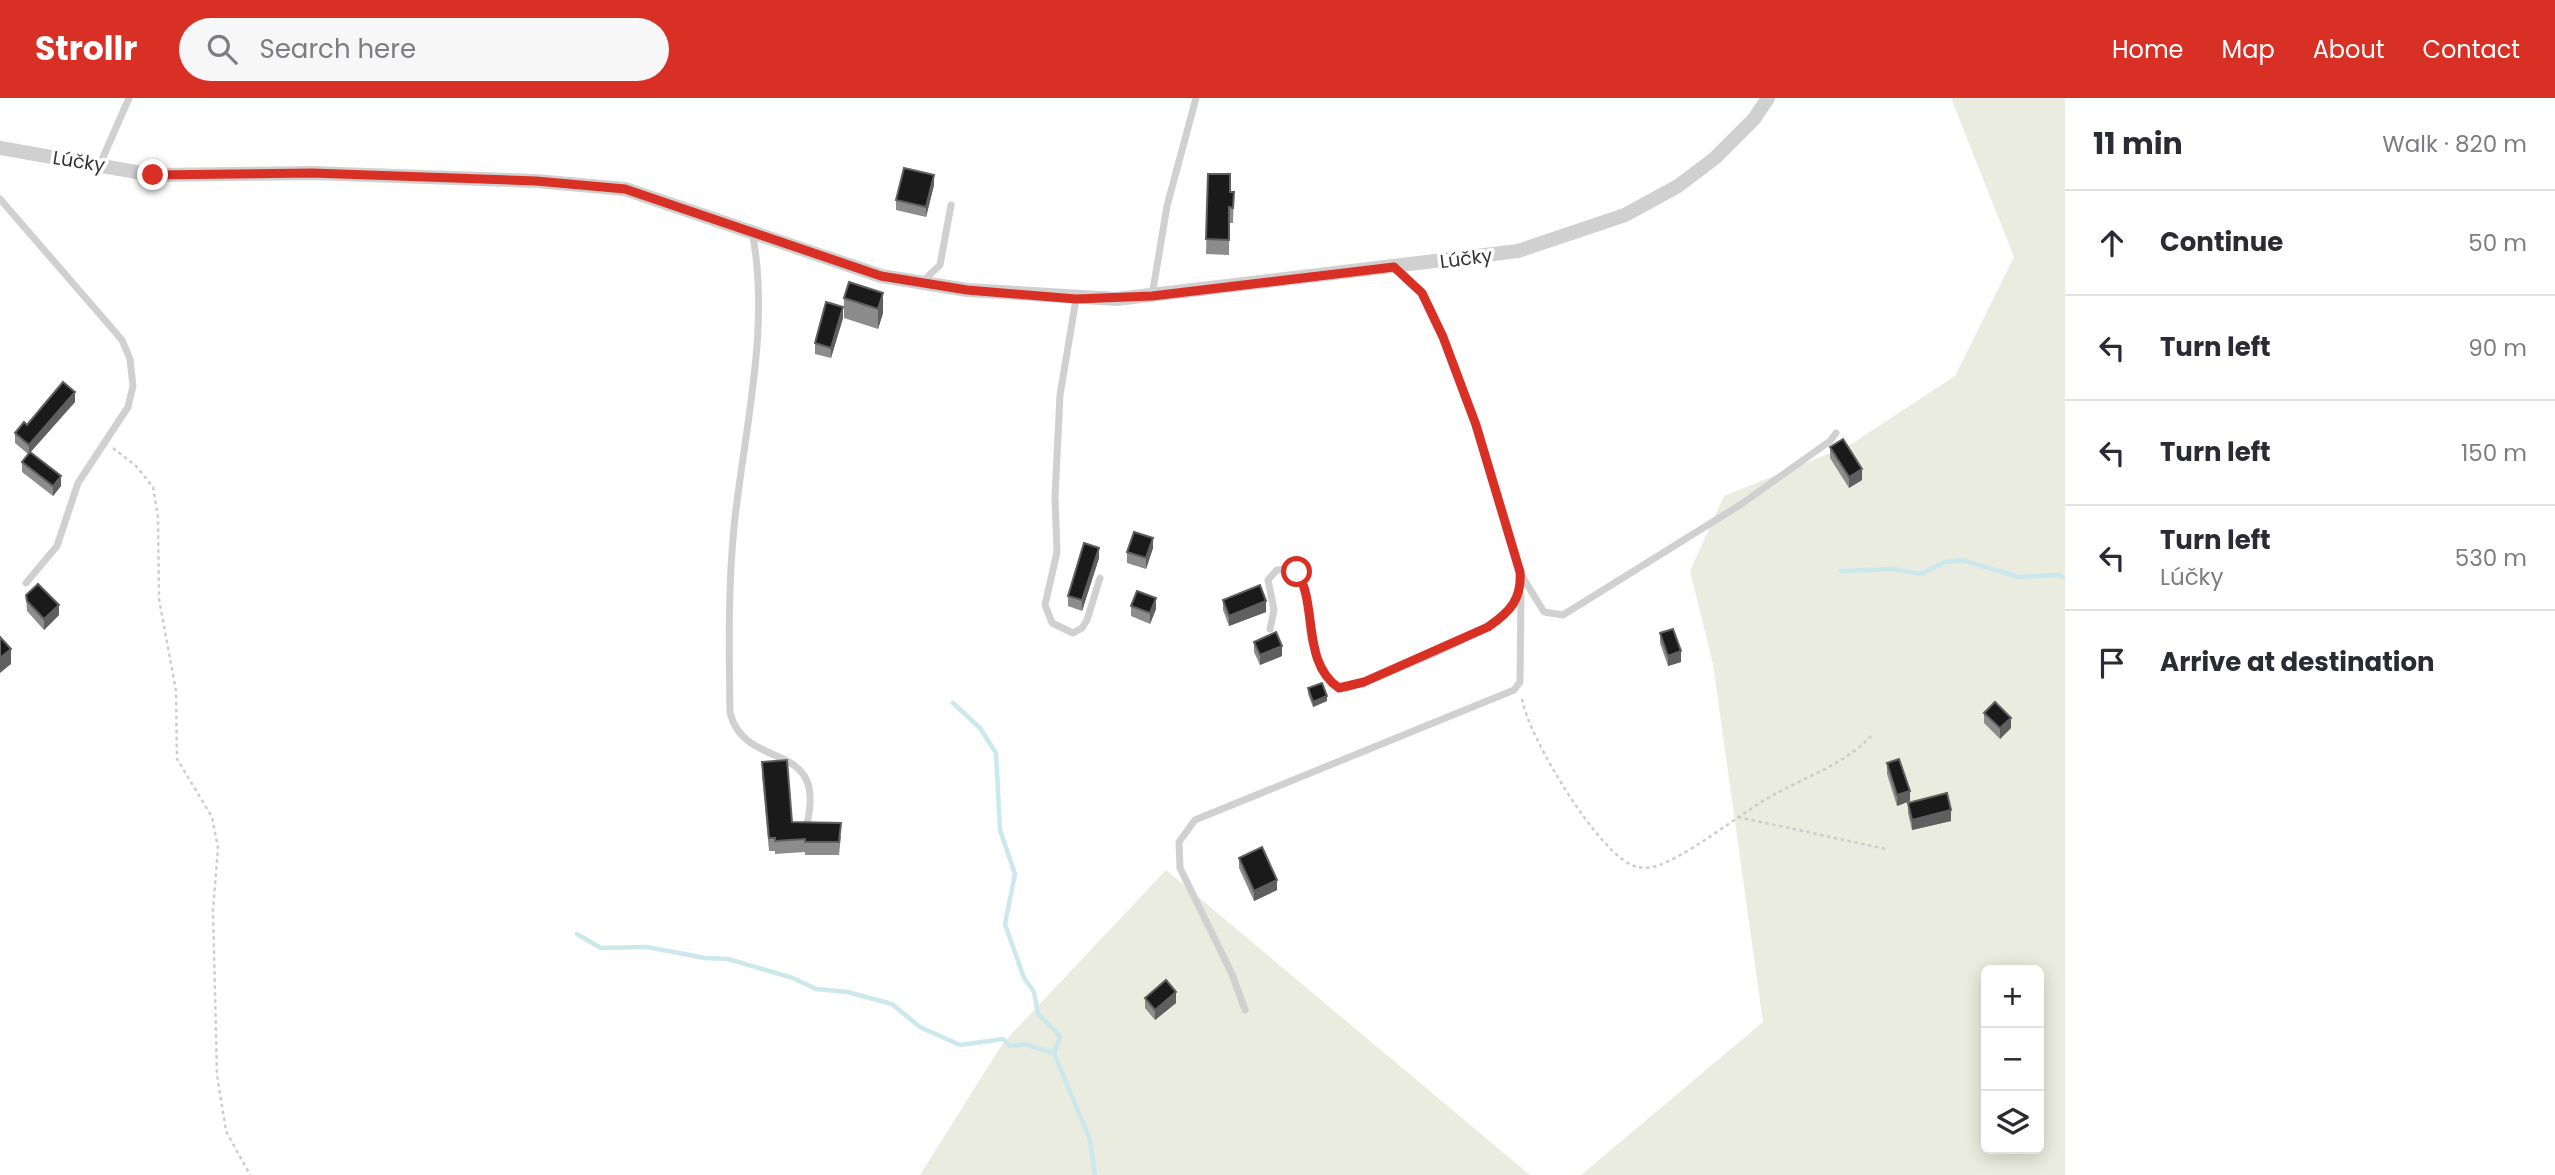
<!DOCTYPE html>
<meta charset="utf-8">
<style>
body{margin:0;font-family:Poppins,sans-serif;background:#f7f7f7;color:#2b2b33}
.controls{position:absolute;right:21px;bottom:21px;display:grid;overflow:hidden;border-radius:10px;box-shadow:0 4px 18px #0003}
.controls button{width:63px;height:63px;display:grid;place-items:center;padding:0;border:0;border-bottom:2px solid #e1e1e2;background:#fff;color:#2b2b33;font:35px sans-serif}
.stop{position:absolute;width:21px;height:21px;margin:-16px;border:5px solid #d93025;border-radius:50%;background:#fff}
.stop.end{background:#d93025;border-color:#fff;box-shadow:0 2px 7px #0008}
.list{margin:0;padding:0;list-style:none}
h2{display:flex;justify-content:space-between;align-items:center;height:91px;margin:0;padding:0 28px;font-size:30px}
h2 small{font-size:23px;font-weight:400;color:#7c7c81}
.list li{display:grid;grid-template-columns:46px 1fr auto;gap:21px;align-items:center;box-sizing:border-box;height:105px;padding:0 28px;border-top:2px solid #e1e1e2}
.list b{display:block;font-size:26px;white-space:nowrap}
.list p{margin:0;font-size:23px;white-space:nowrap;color:#7c7c81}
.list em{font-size:23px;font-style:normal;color:#7c7c81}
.icon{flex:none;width:38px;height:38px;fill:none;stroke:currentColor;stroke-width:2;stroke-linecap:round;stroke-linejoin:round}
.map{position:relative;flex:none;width:2065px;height:1077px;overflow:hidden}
header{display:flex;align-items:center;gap:42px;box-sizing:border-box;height:98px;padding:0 35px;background:#d93025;color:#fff}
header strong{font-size:33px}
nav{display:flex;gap:38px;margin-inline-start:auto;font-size:24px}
.search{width:490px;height:63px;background:#f7f7f7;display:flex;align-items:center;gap:18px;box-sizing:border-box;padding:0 24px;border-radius:38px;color:#7c7c81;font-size:26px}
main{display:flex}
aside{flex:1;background:#fff}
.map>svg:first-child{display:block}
.green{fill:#e9ecde;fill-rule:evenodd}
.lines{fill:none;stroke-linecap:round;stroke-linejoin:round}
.stream{stroke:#cbe8ed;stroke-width:4.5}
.path{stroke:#cdcdcd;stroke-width:2.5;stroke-dasharray:3.5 3.5;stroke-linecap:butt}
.service{stroke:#d0d0d0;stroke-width:7}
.minor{stroke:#d0d0d0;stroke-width:14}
.wall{fill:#8c8c8c}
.shaded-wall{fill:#5f5f5f}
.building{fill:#1a1a1a;stroke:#5f5f5f;stroke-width:2}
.route{stroke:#d93025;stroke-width:9}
.labels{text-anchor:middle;stroke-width:7;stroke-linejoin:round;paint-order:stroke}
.street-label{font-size:19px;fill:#333;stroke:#fff}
</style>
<header>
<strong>Strollr</strong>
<div class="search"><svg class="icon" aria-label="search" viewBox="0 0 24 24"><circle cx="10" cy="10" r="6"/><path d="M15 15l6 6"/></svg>Search here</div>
<nav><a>Home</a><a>Map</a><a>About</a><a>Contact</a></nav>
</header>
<main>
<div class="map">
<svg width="2065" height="1077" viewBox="0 0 2065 1077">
<rect width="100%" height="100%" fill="#fff"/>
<!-- green -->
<g class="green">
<path d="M 1951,0 L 2065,0 L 2065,1077 L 1581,1077 L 1763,924 L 1713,566 L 1690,473 L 1724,398 L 1850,347 L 1955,278 L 2014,159 ZM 1986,872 L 2039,872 L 2039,1051 L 1986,1051 Z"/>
<polygon points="1166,772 1530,1077 920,1077 1003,945"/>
</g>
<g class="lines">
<!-- stream -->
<g class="stream">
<polyline points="1841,473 1893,471 1921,476 1945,464 1962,462 2019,479 2059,477 2065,480"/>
<polyline points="953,605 980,630 996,655 1000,732 1015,776 1005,826 1024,880 1034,894 1038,916 1060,938 1054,955"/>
<polyline points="577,836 601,850 647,849 705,860 728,861 793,880 816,891 847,894 892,906 920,929 960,947 1003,941 1010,948 1024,946 1054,955 1090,1042 1095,1077"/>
</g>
<!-- path -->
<g class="path">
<polyline points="113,350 136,368 153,389 158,419 159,501 176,593 177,661 212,719 218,750 213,812 217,977 226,1033 250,1077"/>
<path d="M 1522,601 C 1528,638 1600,760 1637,769 C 1642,770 1649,770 1653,769 C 1684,761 1737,718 1768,700 C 1802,680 1845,667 1872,637"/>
<polyline points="1738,719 1886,751"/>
</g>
<!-- service -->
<g class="service">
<polyline points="100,66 129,0"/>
<polyline points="0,101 122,242 130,261 133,288 128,309 78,385 57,448 26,485"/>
<path d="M 752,133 C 771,230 744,332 734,429 C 728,490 729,553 730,615 C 746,676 830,638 806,730"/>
<polyline points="923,183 940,167 951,107"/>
<polyline points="1152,198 1167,108 1196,0"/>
<polyline points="1076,201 1060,297 1055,399 1057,454 1045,507 1052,525 1073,535 1082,530 1087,522 1100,480"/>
<polyline points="1522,478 1544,514 1563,517 1740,407 1830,343 1836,335"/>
<path d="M 1270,531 L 1274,512 L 1268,482 L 1277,472 L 1292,471 C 1314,485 1305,524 1312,546 C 1317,559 1325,574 1333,586 L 1347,590 C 1384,576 1495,536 1514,505 C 1521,495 1521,486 1520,474 L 1476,327 L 1443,239 L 1422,195 L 1394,170"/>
<polyline points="1245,912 1232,876 1180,770 1179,744 1195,722 1514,592 1520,584 1521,497"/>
</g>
<!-- minor -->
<polyline class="minor" points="0,50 153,77 312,75 536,83 625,91 881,178 967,192 1117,201 1518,153 1625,117 1678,88 1715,60 1754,21 1768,0"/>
</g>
<!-- wall -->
<g class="wall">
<polygon points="1208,76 1230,94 1234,94 1233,125 1229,125 1229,157 1206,156"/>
<polygon points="934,87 926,119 896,112 896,102"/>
<polygon points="849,184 883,215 878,231 844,220 844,200"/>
<polygon points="843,220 831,260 815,256 815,245"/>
<polygon points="75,304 30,354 61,388 53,398 22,374 22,364 28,356 15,345 15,335 27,327"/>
<polygon points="1830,349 1862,382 1849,390 1830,360"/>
<polygon points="1153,450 1146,471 1127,465 1127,454"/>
<polygon points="1099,460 1082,513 1068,508 1068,498"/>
<polygon points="26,497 59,517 44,532 27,513"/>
<polygon points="1223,502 1266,514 1229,528 1223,512"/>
<polygon points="1131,508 1156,511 1150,526 1131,518"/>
<polygon points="1660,535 1681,564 1668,568 1660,545"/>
<polygon points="1254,544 1282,558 1260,567 1254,554"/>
<polygon points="1308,590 1327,603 1313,609 1308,596"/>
<polygon points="1984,615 2011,630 2000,641 1984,625"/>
<polygon points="762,664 792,724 841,738 839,757 805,757 805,754 775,756 775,753 769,753 762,677"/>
<polygon points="1887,665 1910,703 1897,708 1887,676"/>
<polygon points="1908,705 1951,723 1912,732 1908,715"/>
<polygon points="1239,760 1277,792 1254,803 1239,770"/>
<polygon points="1145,900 1176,905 1155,922 1145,910"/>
</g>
<!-- shaded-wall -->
<g class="shaded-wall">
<polygon points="934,77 934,87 926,119 926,109"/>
<polygon points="883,195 883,215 878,231 878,211"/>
<polygon points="843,209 843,220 831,260 831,250"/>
<polygon points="75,294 75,304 29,356 29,347"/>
<polygon points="1862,371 1862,382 1849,390 1849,379"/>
<polygon points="61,378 61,388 53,398 53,388"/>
<polygon points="1153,440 1153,450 1146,471 1146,460"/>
<polygon points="1099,450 1099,460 1082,513 1082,502"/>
<polygon points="1156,500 1156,511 1150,526 1150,515"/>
<polygon points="1266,503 1266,514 1229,528 1229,518"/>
<polygon points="59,507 59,517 44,532 44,521"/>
<polygon points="1282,548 1282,558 1260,567 1260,557"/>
<polygon points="11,551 11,566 0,575 0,560"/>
<polygon points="1681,553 1681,564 1668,568 1668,558"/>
<polygon points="1327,598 1327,603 1313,609 1313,604"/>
<polygon points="2011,620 2011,630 2000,641 2000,630"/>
<polygon points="1910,693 1910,703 1897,708 1897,697"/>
<polygon points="1951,712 1951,723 1912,732 1912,722"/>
<polygon points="1277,782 1277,792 1254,803 1254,793"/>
<polygon points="1176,894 1176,905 1155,922 1155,912"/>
</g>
<!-- building -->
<g class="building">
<polygon points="904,70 934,77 926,109 896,102"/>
<polygon points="1208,76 1230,76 1230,94 1234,94 1233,110 1229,109 1229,142 1206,141"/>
<polygon points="849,184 883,195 878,211 844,200"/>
<polygon points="826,204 843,209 831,250 815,245"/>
<polygon points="63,284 75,294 29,347 15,335 24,324 27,327"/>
<polygon points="1843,341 1862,371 1849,379 1830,349"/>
<polygon points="30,354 61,378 53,388 22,364"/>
<polygon points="1134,434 1153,440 1146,460 1127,454"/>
<polygon points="1084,445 1099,450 1082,502 1068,498"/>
<polygon points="38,486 59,507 44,521 27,503 26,497"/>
<polygon points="1260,487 1266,503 1229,518 1223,502"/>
<polygon points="1137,493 1156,500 1150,515 1131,508"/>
<polygon points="1673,531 1681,553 1668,558 1660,535"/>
<polygon points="1276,534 1282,548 1260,557 1254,544"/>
<polygon points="0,539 11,551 0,560"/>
<polygon points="1322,585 1327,598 1313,604 1308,590"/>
<polygon points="1995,604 2011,620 2000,630 1984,615"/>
<polygon points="1899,661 1910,693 1897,697 1887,665"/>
<polygon points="787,662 792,724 841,725 839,744 805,744 805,741 775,743 775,740 769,740 762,664"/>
<polygon points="1947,695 1951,712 1912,722 1908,705"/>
<polygon points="1262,749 1277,782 1254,793 1239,760"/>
<polygon points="1166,882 1176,894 1155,912 1145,900"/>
</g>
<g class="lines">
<!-- route -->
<path class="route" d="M 153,77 L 312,75 L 536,83 L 625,91 L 881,178 L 967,192 L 1076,201 L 1152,198 L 1394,169 L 1422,195 L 1443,239 L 1476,327 L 1520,474 C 1522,501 1510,514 1488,529 L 1364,584 L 1339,590 C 1301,565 1318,506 1297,474"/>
</g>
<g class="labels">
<!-- street labels -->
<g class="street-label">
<text transform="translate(79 63) rotate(9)" y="7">Lúčky</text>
<text transform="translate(1466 160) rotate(-7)" y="7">Lúčky</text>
</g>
</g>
</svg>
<div class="controls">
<button>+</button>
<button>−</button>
<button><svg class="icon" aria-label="layers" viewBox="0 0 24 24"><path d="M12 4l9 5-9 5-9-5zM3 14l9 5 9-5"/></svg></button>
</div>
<div class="stop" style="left:1297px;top:474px"></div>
<div class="stop end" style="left:153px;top:77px"></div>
</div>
<aside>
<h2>11 min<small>Walk · 820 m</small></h2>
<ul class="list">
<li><svg class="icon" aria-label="ahead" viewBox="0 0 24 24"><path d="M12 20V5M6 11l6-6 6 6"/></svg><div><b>Continue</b></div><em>50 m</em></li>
<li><svg class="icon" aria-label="left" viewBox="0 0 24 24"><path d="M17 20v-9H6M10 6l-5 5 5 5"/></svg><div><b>Turn left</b></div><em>90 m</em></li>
<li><svg class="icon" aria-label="left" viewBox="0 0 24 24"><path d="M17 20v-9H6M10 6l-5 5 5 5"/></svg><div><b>Turn left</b></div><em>150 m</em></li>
<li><svg class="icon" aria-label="left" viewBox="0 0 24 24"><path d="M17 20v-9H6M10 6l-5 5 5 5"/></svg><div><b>Turn left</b><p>Lúčky</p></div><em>530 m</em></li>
<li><svg class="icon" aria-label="arrive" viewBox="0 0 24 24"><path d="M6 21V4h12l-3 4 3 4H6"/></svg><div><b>Arrive at destination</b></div></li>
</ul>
</aside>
</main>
